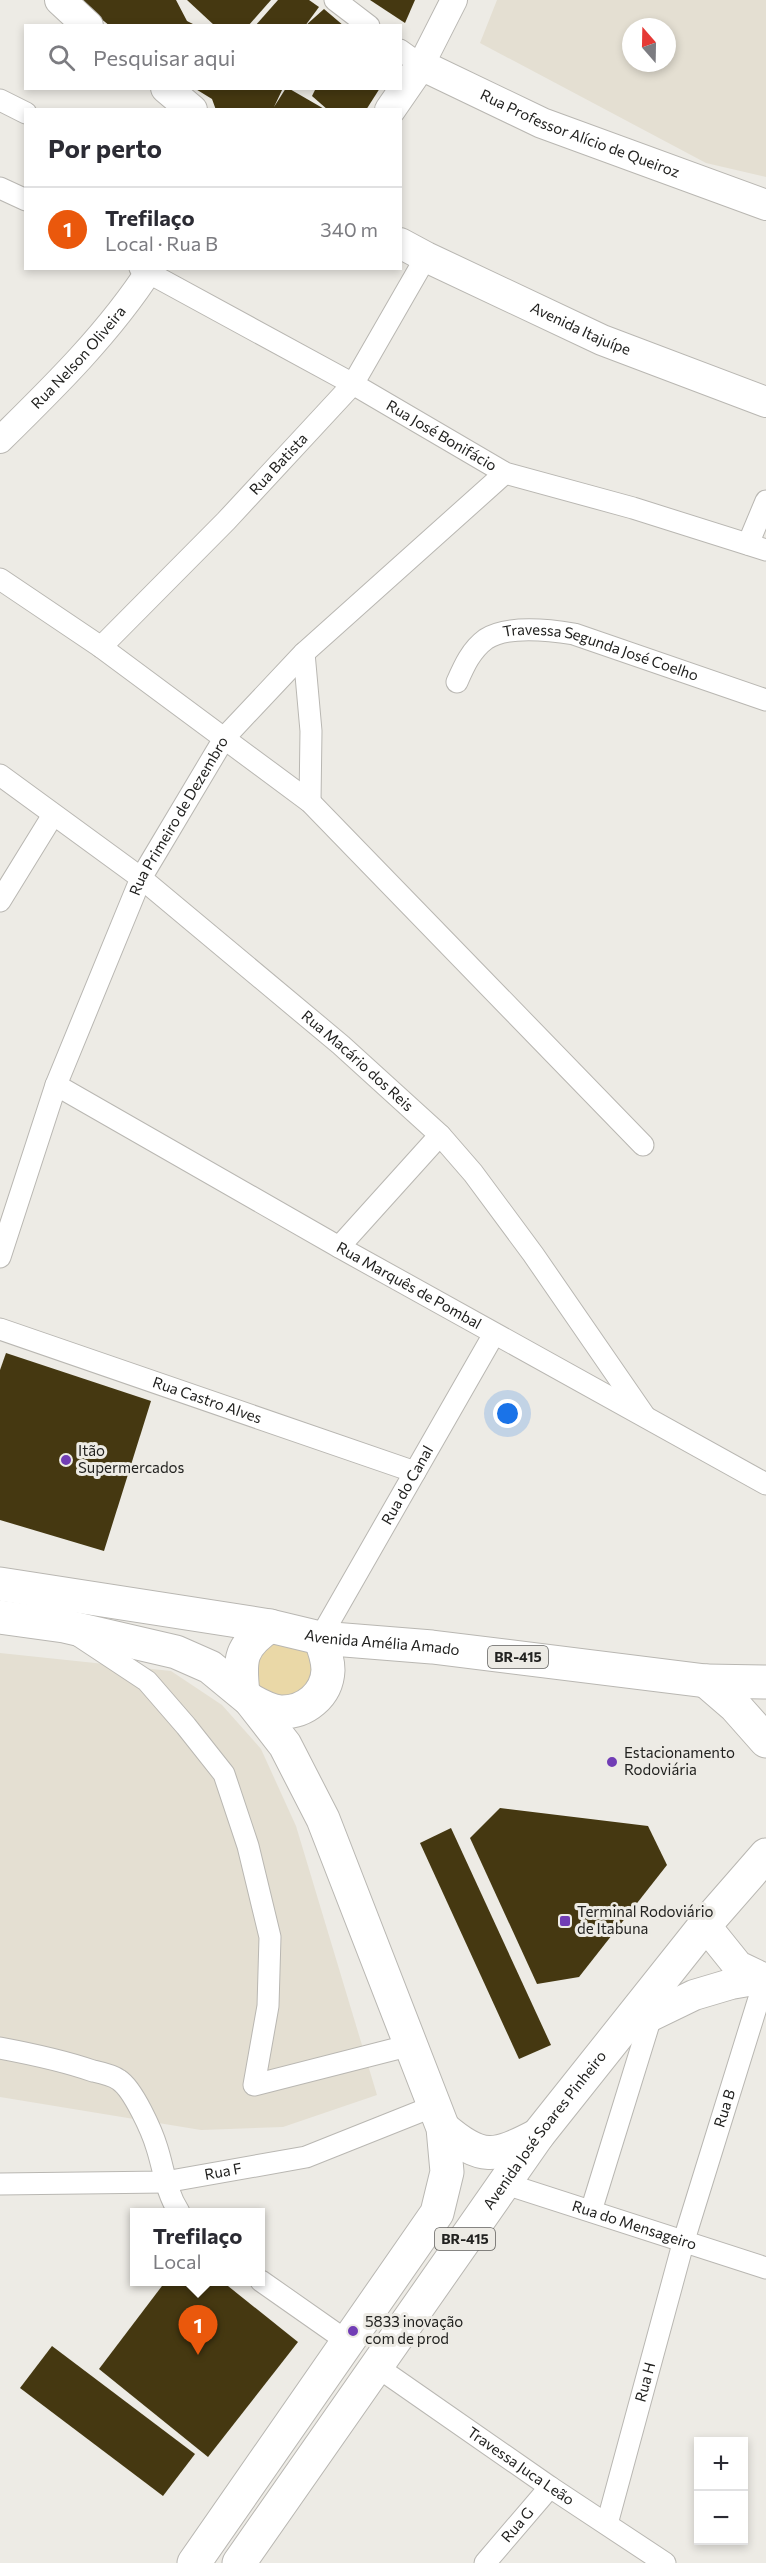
<!DOCTYPE html>
<html lang="pt">
<meta charset="utf-8">
<style>
body{margin:0;font-family:Commissioner,sans-serif;background:#f2f2f3;color:#2b2b33}
.controls{position:absolute;right:18px;bottom:18px;display:grid;overflow:hidden;border-radius:0px;box-shadow:0 3px 9px #0003}
.controls button{width:54px;height:54px;display:grid;place-items:center;padding:0;border:0;border-bottom:2px solid #e1e1e2;background:#fff;color:#2b2b33;font:30px sans-serif}
.compass{position:absolute;left:622px;top:18px;width:54px;height:54px;border-radius:50%;background:#fff;box-shadow:0 3px 9px #0003;rotate:340deg}
.you{position:absolute;left:508px;top:1414px;width:21px;height:21px;margin:-15px;border:4px solid #fff;border-radius:50%;background:#1a73e8;box-shadow:0 0 0 9px #1a73e833}
.badge{display:grid;place-items:center;width:39px;height:39px;border-radius:50%;background:#ea580c;color:#fff;font-size:20px;font-weight:700}
.pin{position:absolute;translate:-50% -50px;filter:drop-shadow(0 2px 3px #0008)}
.pin::after{content:'';position:absolute;top:32px;width:21px;height:18px;background:inherit;clip-path:polygon(0 0,100% 0,50% 100%)}
.popup{position:absolute;left:130px;top:2208px;width:135px;height:78px;box-sizing:border-box;display:grid;place-content:center;border-radius:0px;background:#fff;filter:drop-shadow(0 2px 4px #0005);font-size:20px;white-space:nowrap;color:#7c7c81}
.popup b{font-size:22px;color:#2b2b33}
.popup::after{content:'';position:absolute;left:50%;top:100%;margin-left:-12px;border:12px solid transparent;border-top-color:#fff}
.list{margin:0;padding:0;list-style:none}
h2{display:flex;justify-content:space-between;align-items:center;height:78px;margin:0;padding:0 24px;font-size:26px}
h2 small{font-size:20px;font-weight:400;color:#7c7c81}
.list li{display:grid;grid-template-columns:39px 1fr auto;gap:18px;align-items:center;box-sizing:border-box;height:84px;padding:0 24px;border-top:2px solid #e1e1e2}
.list b{display:block;font-size:22px;white-space:nowrap}
.list p{margin:0;font-size:20px;white-space:nowrap;color:#7c7c81}
.list em{font-size:20px;font-style:normal;color:#7c7c81}
.icon{flex:none;width:33px;height:33px;fill:none;stroke:currentColor;stroke-width:2;stroke-linecap:round;stroke-linejoin:round}
.map{position:relative;flex:none;width:766px;height:2563px;overflow:hidden}
.search{position:absolute;background:#fff;box-shadow:0 3px 9px #0003;left:24px;top:24px;width:378px;height:66px;display:flex;align-items:center;gap:15px;box-sizing:border-box;padding:0 21px;border-radius:0px;color:#7c7c81;font-size:22px}
.panel{position:absolute;background:#fff;box-shadow:0 3px 9px #0003;left:24px;top:108px;width:378px;height:162px;border-radius:0px}
.map>svg:first-child{display:block}
.built{fill:#e4dfd2;fill-rule:evenodd}
.green{fill:#ead8a7}
.building{fill:#453811}
.lines{fill:none;stroke-linecap:round;stroke-linejoin:round}
.minor-casing{stroke:#b9b7b2;stroke-width:23}
.tertiary-casing{stroke:#b9b7b2;stroke-width:28}
.secondary-casing{stroke:#b9b7b2;stroke-width:32}
.primary-casing{stroke:#b9b7b2;stroke-width:35}
.minor{stroke:#fff;stroke-width:21}
.tertiary{stroke:#fff;stroke-width:26}
.secondary{stroke:#fff;stroke-width:30}
.primary{stroke:#fff;stroke-width:33}
.poi-dot{fill:#713db5;stroke:#edebe5;stroke-width:2}
.labels{text-anchor:middle;stroke-width:6;stroke-linejoin:round;paint-order:stroke}
.shield{fill:#edebe5;stroke:#5f5e5b;stroke-width:1.5}
.shield-label{font-size:14px;font-weight:bold;fill:#222220}
.street-label{font-size:15px;fill:#222220;stroke:#edebe5}
.poi-label{font-size:15px;fill:#222220;stroke:#edebe5;text-anchor:start}
</style>
<div class="map">
<svg width="766" height="2563" viewBox="0 0 766 2563">
<rect width="100%" height="100%" fill="#edebe5"/>
<!-- built -->
<g class="built">
<path d="M 497,0 L 766,0 L 766,177 L 706,163 L 480,43 ZM 631,27 L 667,27 L 667,63 L 631,63 Z"/>
<polygon points="0,1653 171,1671 222,1705 261,1749 296,1826 377,2095 283,2127 201,2130 0,2097"/>
</g>
<!-- green -->
<polygon class="green" points="277,1641 307,1650 316,1670 293,1703 256,1691 253,1660"/>
<!-- building -->
<g class="building">
<polygon points="83,0 176,0 187,21 197,26 110,26 89,9"/>
<polygon points="187,0 271,0 248,26 215,26"/>
<polygon points="278,0 309,0 319,7 305,26 255,26"/>
<polygon points="370,0 415,0 405,23"/>
<polygon points="324,9 344,26 305,26"/>
<polygon points="194,88 283,88 274,107 286,88 288,88 326,110 216,110 212,99"/>
<polygon points="316,88 380,88 366,110 328,110 312,96"/>
<polygon points="6,1353 151,1401 104,1551 0,1520 0,1370"/>
<polygon points="500,1808 648,1826 667,1865 579,1977 537,1984 470,1838"/>
<polygon points="451,1828 551,2045 519,2059 420,1843"/>
<polygon points="165,2282 223,2282 298,2342 208,2457 99,2369"/>
<polygon points="52,2346 195,2454 163,2496 20,2388"/>
</g>
<g class="lines">
<!-- minor casing -->
<g class="minor-casing">
<g id="minor">
<polyline points="335,0 369,26"/>
<polyline points="400,50 421,65"/>
<polyline points="0,100 26,113"/>
<polyline points="0,188 26,200"/>
<path id="s1" d="M 140,268 L 353,384 L 505,473 L 633,508 L 766,550"/>
<polyline points="748,544 766,501"/>
<polyline points="0,579 101,647 310,802 643,1145"/>
<path id="s2" d="M 101,647 L 226,521 L 353,384 L 426,257"/>
<polyline points="304,653 311,731 310,802"/>
<path id="s3" d="M 457,682 C 464,666 471,650 486,639 C 508,625 550,630 574,634 L 766,700"/>
<path id="s4" d="M 0,775 L 141,878 L 341,1045 L 440,1135 L 473,1173 L 533,1254 L 644,1415"/>
<polyline points="0,901 53,815"/>
<path id="s5" d="M 56,1085 L 339,1247 L 766,1484"/>
<polyline points="339,1247 440,1135"/>
<path id="s6" d="M 0,1257 L 56,1085 L 141,878 L 225,737 L 304,653 L 505,473"/>
<path id="s7" d="M 0,1329 L 415,1472"/>
<polyline points="79,1636 147,1681 186,1726 224,1774 248,1846 270,1937 268,2006 254,2085 411,2045"/>
<path id="s8" d="M 320,1638 L 494,1334"/>
<path d="M 0,2048 C 32,2054 62,2060 93,2071 C 102,2073 112,2075 119,2080 C 133,2089 152,2131 157,2148 C 164,2170 166,2192 179,2212"/>
<path id="s9" d="M 503,2183 L 766,2268"/>
<path id="s10" d="M 0,2184 L 165,2182 L 306,2157 L 434,2106"/>
<polyline points="591,2211 651,2017"/>
<polyline points="261,2281 348,2342"/>
<path id="s11" d="M 376,2366 L 550,2487 L 665,2563"/>
<path id="s12" d="M 607,2524 L 684,2240 L 765,1979"/>
<path id="s13" d="M 485,2563 L 550,2487"/>
</g>
</g>
<!-- tertiary casing -->
<g class="tertiary-casing">
<g id="tertiary">
<polyline points="421,65 454,0"/>
<path id="s14" d="M 0,440 C 54,387 110,332 151,268"/>
</g>
</g>
<!-- secondary casing -->
<g class="secondary-casing">
<g id="secondary">
<polyline points="60,0 88,26"/>
<polyline points="166,88 192,110"/>
<path id="s15" d="M 390,110 L 421,65 L 542,123 L 766,205"/>
<path id="s16" d="M 400,243 L 426,257 L 602,340 L 766,402"/>
<polyline points="705,1925 738,1966 765,1979"/>
<polyline points="624,2029 694,1995 731,1984 766,1978"/>
</g>
</g>
<!-- primary casing -->
<g class="primary-casing">
<g id="primary">
<path id="s17" d="M 0,1584 L 270,1626 L 320,1638 L 432,1647 L 706,1681 L 766,1682"/>
<polyline points="0,1617 64,1626 176,1652 210,1667 250,1700 285,1745 323,1819 443,2128 447,2172 437,2213 194,2563"/>
<polyline points="706,1681 735,1706 766,1741"/>
<path d="M 243,1693 C 239,1659 240,1646 270,1626"/>
<path d="M 250,1700 C 259,1705 269,1711 280,1712 C 305,1713 327,1695 328,1670 C 328,1659 324,1648 320,1638"/>
<path d="M 443,2128 C 482,2161 494,2158 538,2135"/>
<path id="s18" d="M 239,2563 L 538,2135 L 705,1925 L 766,1855"/>
</g>
</g>
<!-- minor -->
<use href="#minor" class="minor"/>
<!-- tertiary -->
<use href="#tertiary" class="tertiary"/>
<!-- secondary -->
<use href="#secondary" class="secondary"/>
<!-- primary -->
<use href="#primary" class="primary"/>
</g>
<!-- markers -->
<g class="poi-dot">
<circle cx="66" cy="1460" r="6"/>
<circle cx="612" cy="1762" r="6"/>
<rect x="559" y="1915" width="12" height="12" rx="3"/>
<circle cx="353" cy="2331" r="6"/>
</g>
<g class="labels">
<!-- shield labels -->
<g class="shield">
<rect x="488" y="1646" width="60" height="22" rx="4.5"/>
<rect x="435" y="2228" width="60" height="22" rx="4.5"/>
</g>
<g class="shield-label">
<text x="518" y="1662">BR-415</text>
<text x="465" y="2244">BR-415</text>
</g>
<!-- street labels -->
<g class="street-label">
<text dy="5" stroke="none"><textPath href="#s15" startOffset="228">Rua Professor Alício de Queiroz</textPath></text>
<text dy="5" stroke="none"><textPath href="#s16" startOffset="200">Avenida Itajuípe</textPath></text>
<text dy="5" stroke="none"><textPath href="#s14" startOffset="114">Rua Nelson Oliveira</textPath></text>
<text dy="5" stroke="none"><textPath href="#s1" startOffset="345">Rua José Bonifácio</textPath></text>
<text dy="5" stroke="none"><textPath href="#s2" startOffset="255">Rua Batista</textPath></text>
<text dy="5" stroke="none"><textPath href="#s3" startOffset="172">Travessa Segunda José Coelho</textPath></text>
<text dy="5" stroke="none"><textPath href="#s6" startOffset="477">Rua Primeiro de Dezembro</textPath></text>
<text dy="5" stroke="none"><textPath href="#s4" startOffset="458">Rua Macário dos Reis</textPath></text>
<text dy="5" stroke="none"><textPath href="#s5" startOffset="406">Rua Marquês de Pombal</textPath></text>
<text dy="5" stroke="none"><textPath href="#s7" startOffset="219">Rua Castro Alves</textPath></text>
<text dy="5" stroke="none"><textPath href="#s8" startOffset="176">Rua do Canal</textPath></text>
<text dy="5" stroke="none"><textPath href="#s17" startOffset="387">Avenida Amélia Amado</textPath></text>
<text dy="5" stroke="none"><textPath href="#s12" startOffset="432">Rua B</textPath></text>
<text dy="5" stroke="none"><textPath href="#s18" startOffset="530">Avenida José Soares Pinheiro</textPath></text>
<text dy="5" stroke="none"><textPath href="#s10" startOffset="224">Rua F</textPath></text>
<text dy="5" stroke="none"><textPath href="#s9" startOffset="138">Rua do Mensageiro</textPath></text>
<text dy="5" stroke="none"><textPath href="#s12" startOffset="147">Rua H</textPath></text>
<text dy="5" stroke="none"><textPath href="#s11" startOffset="176">Travessa Juca Leão</textPath></text>
<text dy="5" stroke="none"><textPath href="#s13" startOffset="50">Rua G</textPath></text>
</g>
<!-- poi labels -->
<g class="poi-label">
<text x="78" y="1456">Itão<tspan x="78" dy="17">Supermercados</tspan></text>
<text x="624" y="1758">Estacionamento<tspan x="624" dy="17">Rodoviária</tspan></text>
<text x="577" y="1917">Terminal Rodoviário<tspan x="577" dy="17">de Itabuna</tspan></text>
<text x="365" y="2327">5833 inovação<tspan x="365" dy="17">com de prod</tspan></text>
</g>
</g>
</svg>
<div class="controls">
<button>+</button>
<button>−</button>
</div>
<svg class="compass" viewBox="-18 -18 36 36"><path d="M0-13l5 13h-10z" fill="#e53935"/><path d="M0 13l5-13h-10z" fill="#7c7c81"/></svg>
<div class="you"></div>
<div class="pin badge" style="left:198px;top:2355px">1</div>
<div class="popup"><b>Trefilaço</b>Local</div>
<div class="search"><svg class="icon" aria-label="search" viewBox="0 0 24 24"><circle cx="10" cy="10" r="6"/><path d="M15 15l6 6"/></svg>Pesquisar aqui</div>
<section class="panel">
<h2>Por perto<small></small></h2>
<ul class="list">
<li><span class="badge">1</span><div><b>Trefilaço</b><p>Local · Rua B</p></div><em>340 m</em></li>
</ul>
</section>
</div>
